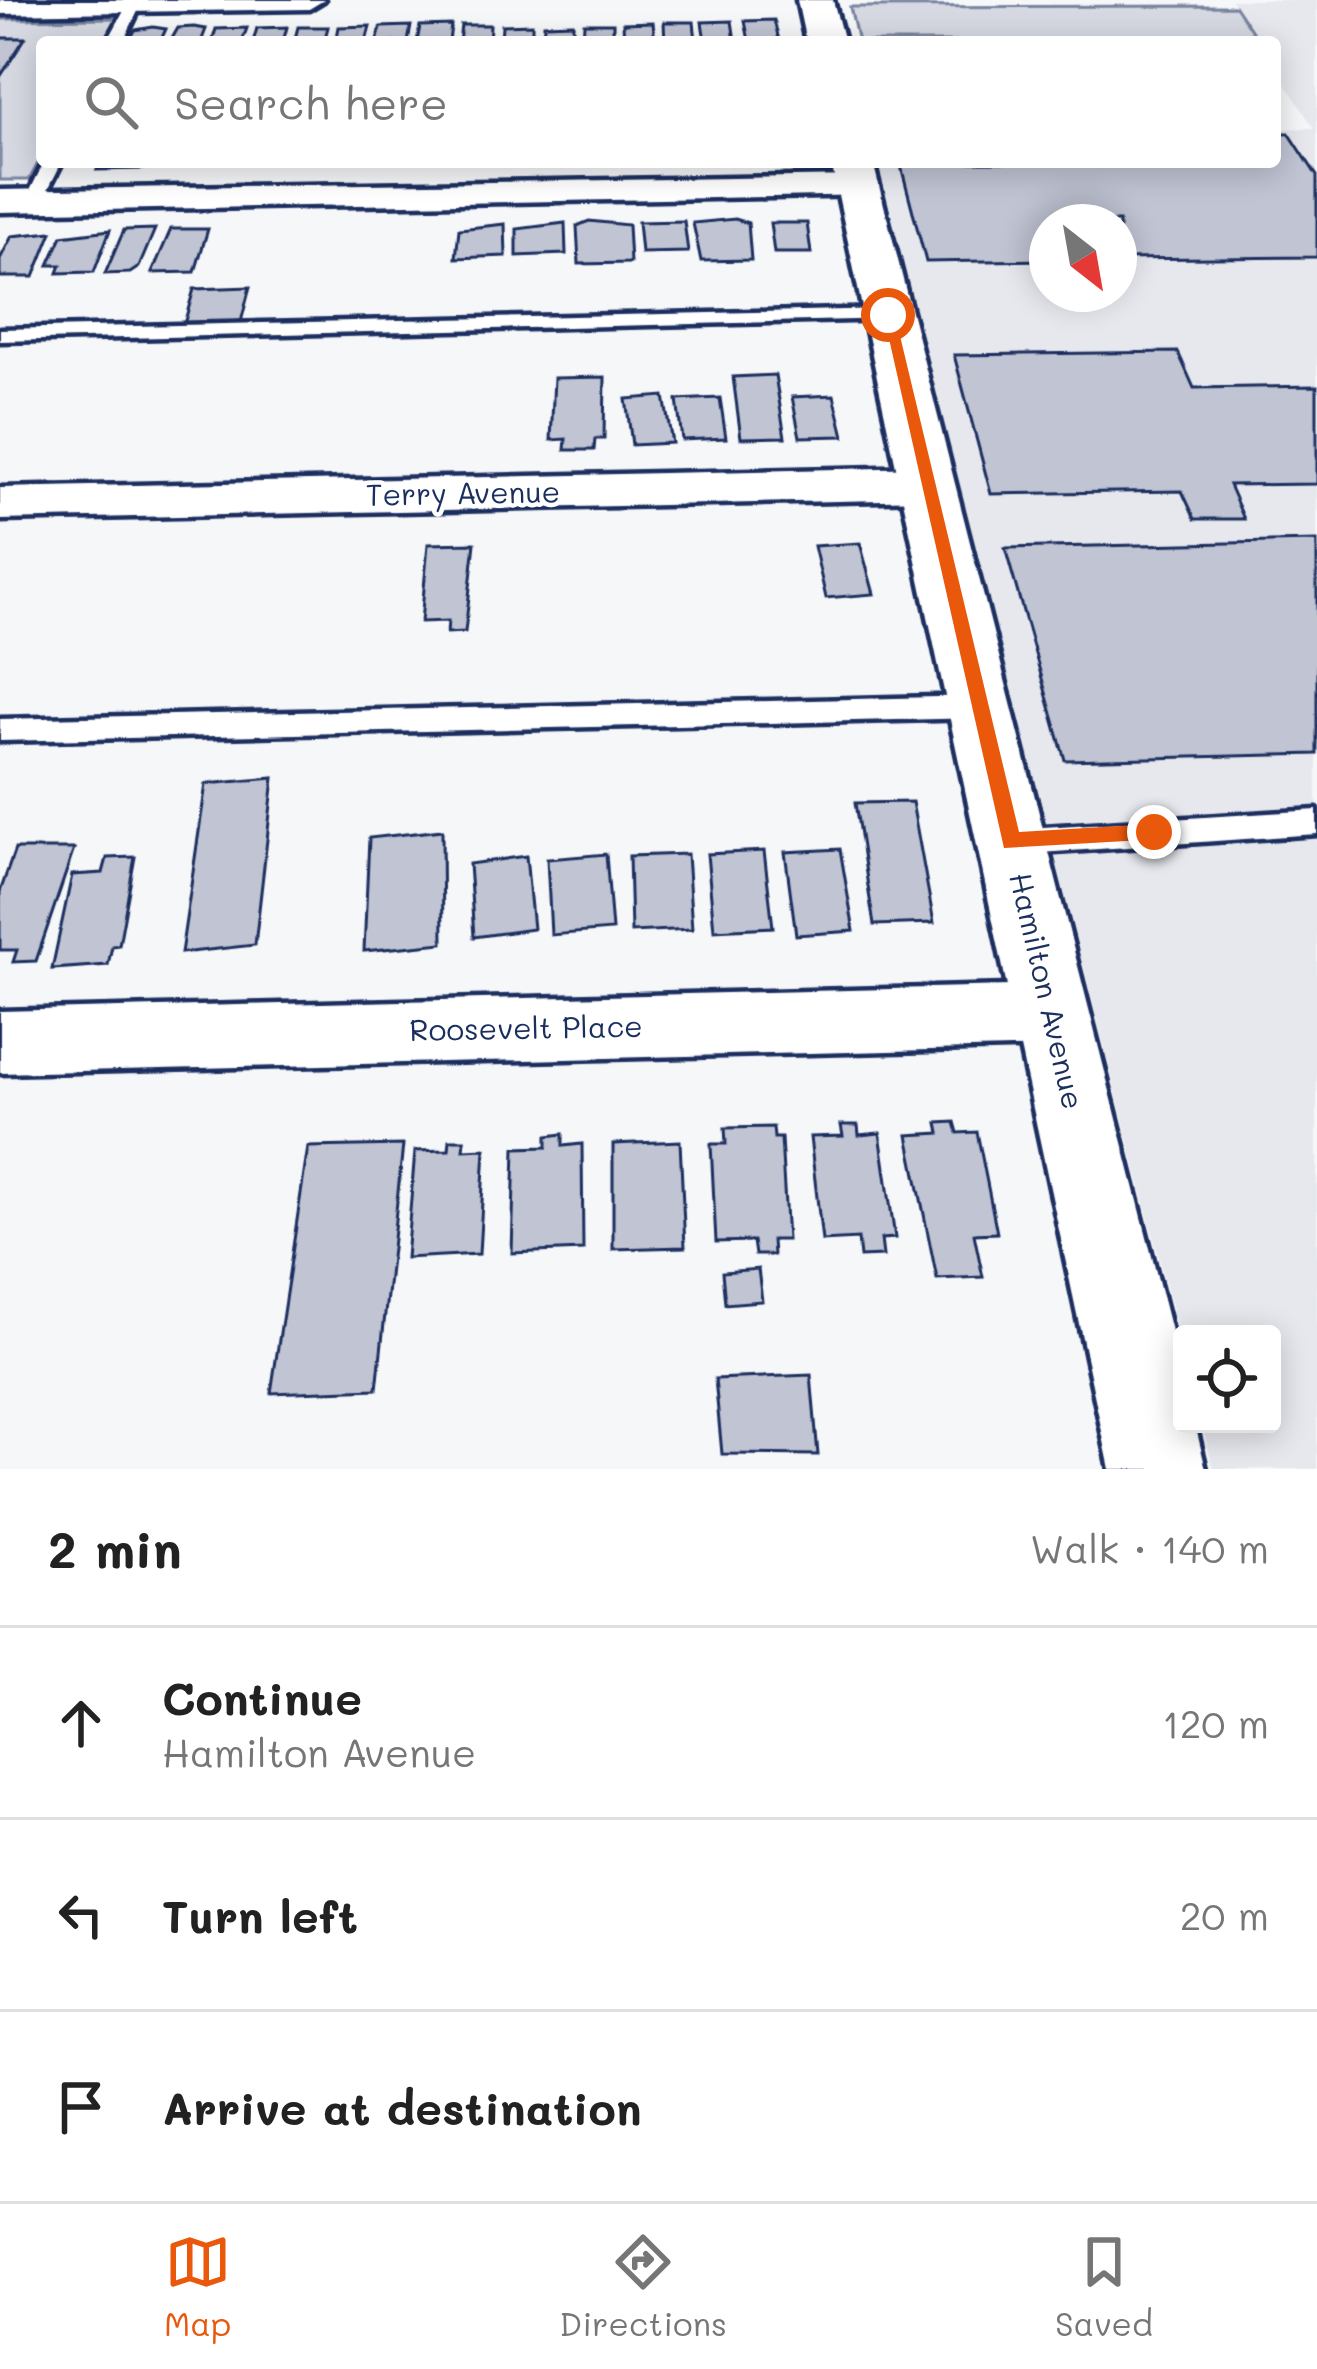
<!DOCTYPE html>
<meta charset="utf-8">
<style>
body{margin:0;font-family:Mali,sans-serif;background:#f2f2f2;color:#222}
.controls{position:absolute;right:36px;bottom:36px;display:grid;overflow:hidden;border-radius:12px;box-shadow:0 6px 30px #0003}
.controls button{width:108px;height:108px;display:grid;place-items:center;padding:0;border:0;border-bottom:3px solid #e0e0e0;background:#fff;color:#222;font:60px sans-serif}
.compass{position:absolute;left:1029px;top:204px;width:108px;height:108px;border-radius:50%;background:#fff;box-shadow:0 6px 30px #0003;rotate:149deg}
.stop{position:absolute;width:36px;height:36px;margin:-27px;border:9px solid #ea580c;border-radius:50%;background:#fff}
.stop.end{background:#ea580c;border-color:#fff;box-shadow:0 3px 12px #0008}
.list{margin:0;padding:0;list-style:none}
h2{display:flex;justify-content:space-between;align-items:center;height:156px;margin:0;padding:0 48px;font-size:51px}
h2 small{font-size:39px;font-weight:400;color:#767676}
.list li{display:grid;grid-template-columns:78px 1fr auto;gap:36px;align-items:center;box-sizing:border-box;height:192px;padding:0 48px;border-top:3px solid #e0e0e0}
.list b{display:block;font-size:45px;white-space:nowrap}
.list p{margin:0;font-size:39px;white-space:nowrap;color:#767676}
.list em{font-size:39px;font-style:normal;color:#767676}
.icon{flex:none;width:66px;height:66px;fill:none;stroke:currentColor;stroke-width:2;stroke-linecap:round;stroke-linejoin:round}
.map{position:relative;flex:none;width:1317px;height:1469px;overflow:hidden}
.search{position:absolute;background:#fff;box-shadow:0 6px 30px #0003;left:36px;right:36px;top:36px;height:132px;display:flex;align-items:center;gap:30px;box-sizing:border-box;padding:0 42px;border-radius:12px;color:#767676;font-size:45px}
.sheet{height:732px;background:#fff}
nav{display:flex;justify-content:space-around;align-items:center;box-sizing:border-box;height:168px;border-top:3px solid #e0e0e0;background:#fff;font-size:33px;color:#767676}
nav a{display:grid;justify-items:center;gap:6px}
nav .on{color:#ea580c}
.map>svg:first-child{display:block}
.built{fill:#e6e8ee;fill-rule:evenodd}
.green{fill:#d6d9e2;stroke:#7884a0;stroke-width:3}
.building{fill:#c0c4d3;stroke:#1b2f5e;stroke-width:3}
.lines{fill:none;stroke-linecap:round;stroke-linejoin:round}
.lane-casing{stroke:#1b2f5e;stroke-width:9}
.street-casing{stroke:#1b2f5e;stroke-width:9}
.secondary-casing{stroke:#1b2f5e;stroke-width:9}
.lane{fill:#fff;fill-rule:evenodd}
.street{fill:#fff;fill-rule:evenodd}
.secondary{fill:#fff;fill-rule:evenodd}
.route{fill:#ea580c}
.labels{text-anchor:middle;stroke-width:9;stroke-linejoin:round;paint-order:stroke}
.street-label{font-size:30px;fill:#1b2f5e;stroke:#fff}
</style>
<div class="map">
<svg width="1317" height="1469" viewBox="0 0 1317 1469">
<rect width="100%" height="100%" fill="#f6f7f9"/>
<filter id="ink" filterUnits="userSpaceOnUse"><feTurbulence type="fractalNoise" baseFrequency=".00833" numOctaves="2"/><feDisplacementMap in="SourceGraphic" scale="24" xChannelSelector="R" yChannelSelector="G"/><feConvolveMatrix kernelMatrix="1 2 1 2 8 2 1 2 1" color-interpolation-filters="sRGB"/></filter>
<g filter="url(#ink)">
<!-- built -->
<path class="built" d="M 1231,0 L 1317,0 L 1317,1469 L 1214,1469 L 1202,1424 L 1272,1424 L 1272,1334 L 1182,1334 L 1182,1348 L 876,162 L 1275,162 L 1275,129 L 1314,128 L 1275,67 L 1275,42 L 1259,42 ZM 1047,222 L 1119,222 L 1119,294 L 1047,294 Z"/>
<!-- green -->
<g class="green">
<polygon points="1235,6 1259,42 858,42 850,7"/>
<polygon points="117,18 104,42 42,42 42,156 29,180 0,180 0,77 25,39 0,38 0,19"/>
</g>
<!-- building -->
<g class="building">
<polygon points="774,20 779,40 749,41 745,21"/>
<polygon points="732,21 735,41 705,41 702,22"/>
<polygon points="653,22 655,42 624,42 623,23"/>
<polygon points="664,22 694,22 696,41 665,42"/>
<polygon points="573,23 573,41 543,41 544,24"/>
<polygon points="584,23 613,23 613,42 583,42"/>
<polygon points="532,24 532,42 501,42 502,25"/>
<polygon points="451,25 449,42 417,42 420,26"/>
<polygon points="461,25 490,25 489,42 459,42"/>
<polygon points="370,26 366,42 336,42 339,27"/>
<polygon points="411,26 408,42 377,42 381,27"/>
<polygon points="153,27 166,29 160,42 129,42 135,30"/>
<polygon points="287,27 283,42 253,42 257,28"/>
<polygon points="298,27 328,27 324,42 294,42"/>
<polygon points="178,28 194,27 206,29 201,42 170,42"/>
<polygon points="247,28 242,42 212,42 216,29"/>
<polygon points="0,38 25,38 0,77"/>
<polygon points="1275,133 1289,133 1317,176 1317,257 1119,259 1119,222 1047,222 1047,260 926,262 900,162 1275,162"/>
<polygon points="101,162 146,162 143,169 97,170"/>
<polygon points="735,219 748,223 751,260 701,261 693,223"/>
<polygon points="589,221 628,225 630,263 579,264 577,226"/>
<polygon points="684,221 688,252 641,253 638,222"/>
<polygon points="565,223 566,254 517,256 517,229"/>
<polygon points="770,223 807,223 811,253 774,253"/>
<polygon points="505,224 506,256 456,258 459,229"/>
<polygon points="155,229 139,267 130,273 105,274 124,230"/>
<polygon points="171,229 208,229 195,272 152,273"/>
<polygon points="110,230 94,272 58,273 61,265 49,265 62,236"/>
<polygon points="52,232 34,277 0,277 0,259 12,236"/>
<polygon points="250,287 241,322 184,324 194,289"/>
<polygon points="1178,352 1194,388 1317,386 1317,484 1229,485 1244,519 1195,519 1182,491 991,494 954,355"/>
<polygon points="775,375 785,437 741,438 733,377"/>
<polygon points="605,377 604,439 595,439 594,450 565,450 566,439 551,440 554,378"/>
<polygon points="834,395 844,436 800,437 792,397"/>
<polygon points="664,396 672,443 632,445 626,399"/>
<polygon points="720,398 726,438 682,440 677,400"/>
<polygon points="1317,541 1317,754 1065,760 1005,548"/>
<polygon points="475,543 465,632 447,633 448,621 421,622 428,544"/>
<polygon points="860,543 874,594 826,598 814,546"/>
<polygon points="274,778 255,945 181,953 206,784"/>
<polygon points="912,802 934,923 874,925 855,803"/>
<polygon points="442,830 443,943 364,951 369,838"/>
<polygon points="15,849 74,849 36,961 13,962 17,950 0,950 0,892"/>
<polygon points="840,849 854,931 796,935 785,852"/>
<polygon points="764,851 773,927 714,930 707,854"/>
<polygon points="606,854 612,930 551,935 547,859"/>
<polygon points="687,854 692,929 631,932 629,856"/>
<polygon points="526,856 533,929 474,937 469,864"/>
<polygon points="135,857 119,945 112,946 108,965 52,969 72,875 103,873 107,858"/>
<polygon points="955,1122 958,1133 977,1132 997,1233 974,1234 983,1277 937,1279 908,1135 940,1133 938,1123"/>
<polygon points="841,1125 858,1125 859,1135 880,1133 895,1238 881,1239 883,1256 860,1257 858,1239 822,1241 810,1137 843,1136"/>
<polygon points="773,1127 774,1138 781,1138 787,1240 772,1240 773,1255 755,1255 753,1241 716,1242 711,1144 726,1144 725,1128"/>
<polygon points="563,1134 563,1146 582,1144 583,1250 512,1253 515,1148 547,1147 547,1136"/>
<polygon points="450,1140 465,1140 464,1150 485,1149 479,1254 406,1258 415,1151 449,1150"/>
<polygon points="680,1141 685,1247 613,1249 613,1144"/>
<polygon points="403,1145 377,1389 271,1393 308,1147"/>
<polygon points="758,1269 762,1301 725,1304 722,1272"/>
<polygon points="811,1375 818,1455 722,1454 715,1379"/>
</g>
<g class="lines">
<!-- lane casing -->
<g class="lane-casing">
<g id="lane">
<polygon points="130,0 142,3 123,42 107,42"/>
<polygon points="44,162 62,162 40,205 28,205 25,201"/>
<polygon points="888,309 898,315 895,319 0,341 0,329"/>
<polygon points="979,696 988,699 992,707 988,715 979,718 0,741 0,719"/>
<polygon points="1317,810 1317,834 1011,855 1001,851 997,842 1001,833 1011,829"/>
</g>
</g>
<!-- street casing -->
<g class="street-casing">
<g id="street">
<polygon points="0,0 324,0 309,9 0,14"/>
<polygon points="858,176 876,187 871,195 0,212 0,190"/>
<polygon points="926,467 942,472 949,483 942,494 926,499 0,520 0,488"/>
<polygon points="1052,985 1074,994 1084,1016 1074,1038 1052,1047 0,1073 0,1011"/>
</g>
</g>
<!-- secondary casing -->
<g class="secondary-casing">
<g id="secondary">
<polygon points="797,0 833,0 844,42 806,42"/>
<polygon points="831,162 873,162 1182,1374 1182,1424 1195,1424 1206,1469 1110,1469"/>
</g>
</g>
<!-- lane -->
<use href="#lane" class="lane"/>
<!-- street -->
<use href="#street" class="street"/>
<!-- secondary -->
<use href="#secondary" class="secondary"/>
</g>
</g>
<!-- route -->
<polygon class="route" points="883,312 895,315 1019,832 1154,824 1162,826 1162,839 1004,848"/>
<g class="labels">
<!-- street labels -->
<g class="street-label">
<text transform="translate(463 494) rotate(-1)" y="10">Terry Avenue</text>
<text transform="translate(1046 991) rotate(77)" y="10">Hamilton Avenue</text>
<text transform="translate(526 1029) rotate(-1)" y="10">Roosevelt Place</text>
</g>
</g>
</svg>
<div class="controls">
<button><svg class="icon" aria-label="locate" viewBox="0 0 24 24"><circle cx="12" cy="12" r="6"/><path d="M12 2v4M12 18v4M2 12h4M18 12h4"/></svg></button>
</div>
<svg class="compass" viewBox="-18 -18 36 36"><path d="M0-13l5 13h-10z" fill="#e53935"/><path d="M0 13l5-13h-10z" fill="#767676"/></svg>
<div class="stop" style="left:888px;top:315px"></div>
<div class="stop end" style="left:1154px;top:832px"></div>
<div class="search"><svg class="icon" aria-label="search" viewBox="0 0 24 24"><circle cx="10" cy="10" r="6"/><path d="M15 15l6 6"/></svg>Search here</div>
</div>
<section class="sheet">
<h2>2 min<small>Walk · 140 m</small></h2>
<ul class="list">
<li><svg class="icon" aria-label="ahead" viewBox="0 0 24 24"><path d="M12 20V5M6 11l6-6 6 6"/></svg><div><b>Continue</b><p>Hamilton Avenue</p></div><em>120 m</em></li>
<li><svg class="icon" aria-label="left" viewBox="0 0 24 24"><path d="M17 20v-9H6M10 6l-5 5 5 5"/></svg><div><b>Turn left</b></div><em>20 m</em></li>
<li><svg class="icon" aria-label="arrive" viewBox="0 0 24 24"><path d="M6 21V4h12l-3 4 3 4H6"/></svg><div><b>Arrive at destination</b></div></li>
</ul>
</section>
<nav>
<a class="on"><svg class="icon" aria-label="map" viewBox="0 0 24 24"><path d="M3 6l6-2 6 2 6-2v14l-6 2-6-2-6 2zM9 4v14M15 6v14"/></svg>Map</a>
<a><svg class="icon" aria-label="directions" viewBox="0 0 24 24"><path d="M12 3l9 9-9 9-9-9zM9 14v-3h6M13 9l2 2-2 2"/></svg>Directions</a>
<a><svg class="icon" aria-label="saved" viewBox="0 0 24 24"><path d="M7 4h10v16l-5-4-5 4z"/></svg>Saved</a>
</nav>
